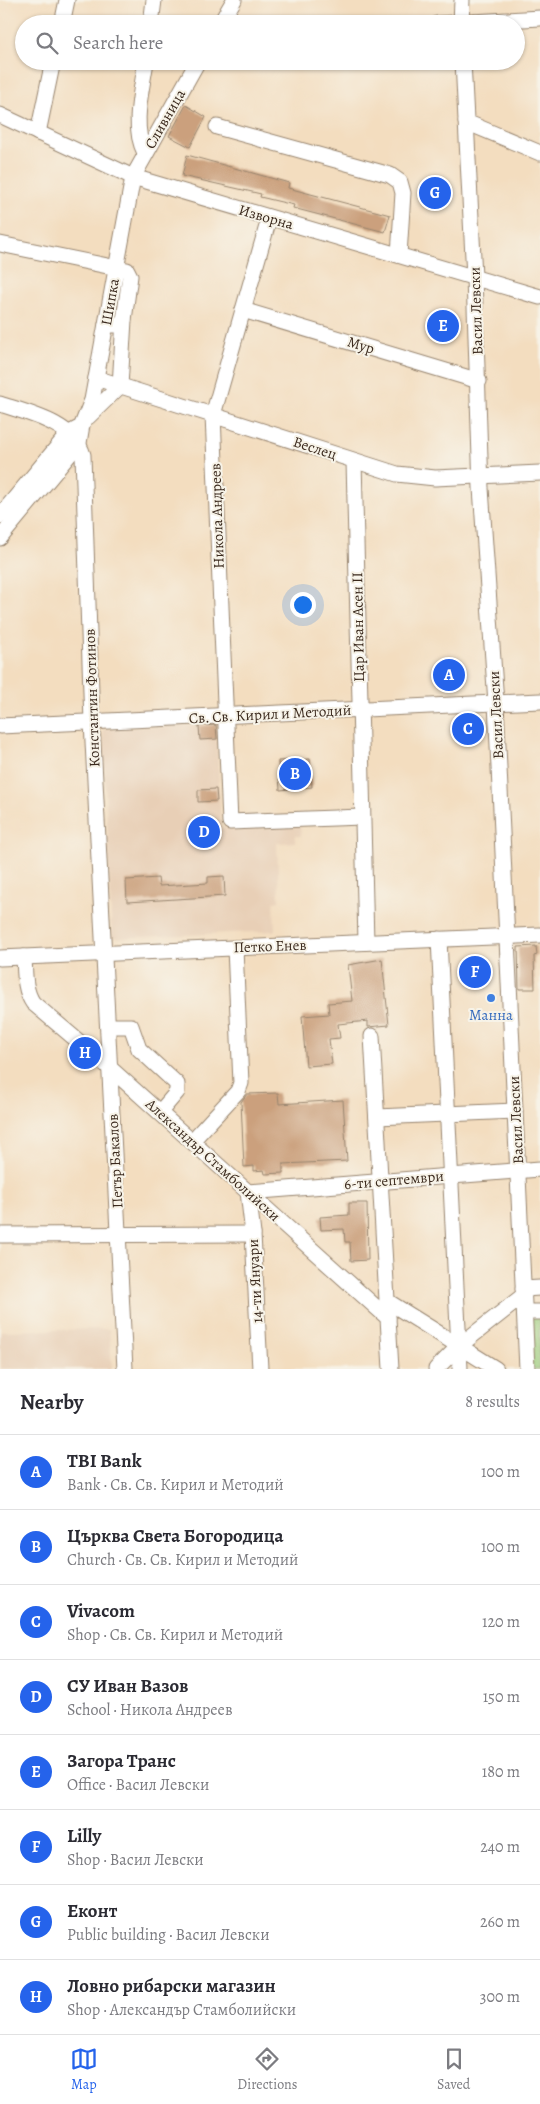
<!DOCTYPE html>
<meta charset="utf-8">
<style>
body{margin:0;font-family:Alegreya,serif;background:#f2f2f3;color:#2b2b33}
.you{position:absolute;left:302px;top:604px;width:18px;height:18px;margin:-12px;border:4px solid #fff;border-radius:50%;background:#1a73e8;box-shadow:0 0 0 8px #1a73e833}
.badge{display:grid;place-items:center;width:32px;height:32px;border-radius:50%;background:#2563eb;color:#fff;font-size:16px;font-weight:700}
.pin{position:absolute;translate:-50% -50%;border:2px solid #fff;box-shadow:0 1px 5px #0006}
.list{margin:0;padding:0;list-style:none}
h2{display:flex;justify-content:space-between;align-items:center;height:65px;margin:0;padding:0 20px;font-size:21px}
h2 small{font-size:16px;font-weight:400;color:#7c7c81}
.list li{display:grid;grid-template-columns:32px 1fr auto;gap:15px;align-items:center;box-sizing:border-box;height:75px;padding:0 20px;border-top:1px solid #e1e1e2}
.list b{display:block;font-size:19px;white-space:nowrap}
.list p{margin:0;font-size:16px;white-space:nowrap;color:#7c7c81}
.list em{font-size:16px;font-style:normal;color:#7c7c81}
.icon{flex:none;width:28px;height:28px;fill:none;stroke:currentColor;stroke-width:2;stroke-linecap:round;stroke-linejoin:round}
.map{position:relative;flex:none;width:540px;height:1369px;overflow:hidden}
.search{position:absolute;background:#fff;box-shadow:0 1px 4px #0004;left:15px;right:15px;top:15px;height:55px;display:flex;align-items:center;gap:12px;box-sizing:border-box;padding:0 18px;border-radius:28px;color:#7c7c81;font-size:19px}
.sheet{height:665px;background:#fff}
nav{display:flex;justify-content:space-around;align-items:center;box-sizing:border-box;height:70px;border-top:1px solid #e1e1e2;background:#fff;font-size:14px;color:#7c7c81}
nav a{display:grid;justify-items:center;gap:2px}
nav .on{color:#2563eb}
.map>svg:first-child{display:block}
.built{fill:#e8cfb6}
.green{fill:#9acb7a;stroke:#6a7a4c}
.building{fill:#cba07d}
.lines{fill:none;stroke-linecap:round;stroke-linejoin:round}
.minor-casing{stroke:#97846e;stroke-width:17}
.minor{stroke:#fff;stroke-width:15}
.shop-dot{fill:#3f7fe0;stroke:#f7f3e8;stroke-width:2}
.labels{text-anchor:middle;stroke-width:4;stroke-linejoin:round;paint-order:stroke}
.street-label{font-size:15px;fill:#3b2a1e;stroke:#f7f3e8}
.shop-label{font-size:15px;fill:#366cbe;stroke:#f7f3e8}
</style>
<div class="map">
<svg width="540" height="1369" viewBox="0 0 540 1369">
<rect width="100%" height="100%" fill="#f7f3e8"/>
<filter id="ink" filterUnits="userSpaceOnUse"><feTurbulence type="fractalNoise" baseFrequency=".02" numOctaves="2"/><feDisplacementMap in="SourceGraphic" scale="10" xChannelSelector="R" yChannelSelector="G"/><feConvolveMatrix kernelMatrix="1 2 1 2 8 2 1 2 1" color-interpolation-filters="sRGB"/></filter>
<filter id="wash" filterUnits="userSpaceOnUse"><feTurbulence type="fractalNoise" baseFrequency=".0096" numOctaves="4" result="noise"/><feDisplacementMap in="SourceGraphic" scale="20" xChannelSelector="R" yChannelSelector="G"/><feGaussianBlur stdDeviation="1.12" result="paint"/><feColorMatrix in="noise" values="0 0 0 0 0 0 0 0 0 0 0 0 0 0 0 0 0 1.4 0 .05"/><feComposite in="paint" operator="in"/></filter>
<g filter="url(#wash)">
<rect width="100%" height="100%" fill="#f3ddbf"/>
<!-- built -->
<g class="built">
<polygon points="216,724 221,828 300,825 301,836 295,836 295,842 277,843 279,901 274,902 275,931 112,938 103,729"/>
<polygon points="109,1329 112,1369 1,1369 0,1331"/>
</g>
<!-- green -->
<polygon class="green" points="525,1312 540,1312 540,1369 527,1369"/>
<g id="blocks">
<!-- building -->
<g class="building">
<polygon points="186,105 206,117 190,147 169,136"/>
<polygon points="187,155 289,183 288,188 390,215 385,232 293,208 294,205 260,197 261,194 182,176"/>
<polygon points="216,725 217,739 200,740 199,726"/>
<polygon points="310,759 312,787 280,790 278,761"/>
<polygon points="216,789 217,801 198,802 198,790"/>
<polygon points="224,876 225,896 127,902 126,880 158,878 159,886 208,883 208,877"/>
<polygon points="536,946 537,955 534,956 535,989 519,989 518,947"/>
<polygon points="382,959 389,1025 368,1027 368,1021 338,1024 340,1038 329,1039 332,1064 306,1066 302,1016 329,1014 328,1003 352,1001 348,965"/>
<polygon points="278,1093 279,1104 343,1100 347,1161 283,1164 283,1173 265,1174 264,1170 254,1171 254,1166 244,1167 241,1102 247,1094"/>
<polygon points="349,1203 367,1203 368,1260 351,1261 350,1242 345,1242 344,1229 321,1230 320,1217 349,1215"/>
</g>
</g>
</g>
<g filter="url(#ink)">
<use href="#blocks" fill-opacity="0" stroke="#97846e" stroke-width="1"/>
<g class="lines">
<!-- minor casing -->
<g class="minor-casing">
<g id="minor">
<polyline points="62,24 67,0"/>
<polyline points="151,24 154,0"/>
<polyline points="220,24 234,0"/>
<polyline points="437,24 540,18"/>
<polyline points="461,24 462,0"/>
<polyline points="463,61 474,277 481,488 496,703 527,1369"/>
<polyline points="0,115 133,177 540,297"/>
<polyline points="466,122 540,153"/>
<polyline points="217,127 390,175 400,182 403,193 399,255"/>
<polyline points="38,133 53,61"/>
<path d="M 145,153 C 131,126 142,90 146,61"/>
<polyline points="269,219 213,415 230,822 362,817"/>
<polyline points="0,244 127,270 130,276 124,320 117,325 106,325"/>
<polyline points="243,310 479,381"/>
<polyline points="96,378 397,474 435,478 540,473"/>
<path d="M 0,404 C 27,413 74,423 83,455 L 92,722 L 125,1369"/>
<polyline points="88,417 120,386 124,320"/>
<polyline points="354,461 366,942"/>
<polyline points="0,516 68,434 77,429"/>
<polyline points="0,538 79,443 82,425 92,400 133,177 198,61"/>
<polyline points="0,726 540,701"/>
<polyline points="439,939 460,1369"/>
<path d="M 24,957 C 25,973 24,990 33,1003 L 110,1068 L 388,1318 L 391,1369"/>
<polyline points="0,958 540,935"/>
<polyline points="108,1026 131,1026 139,1049 177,1084 177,1092 160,1112"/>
<polyline points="372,1036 388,1318"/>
<polyline points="377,1117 515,1111"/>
<polyline points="192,1141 238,1091 241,1083 235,948"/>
<polyline points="0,1235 253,1234"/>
<polyline points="523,1289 540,1288"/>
<polyline points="387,1301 496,1369"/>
<polyline points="525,1312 540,1312"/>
<polyline points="260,1369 253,1234 248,1192 540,1169"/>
<polyline points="436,1369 459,1346 524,1295"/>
</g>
</g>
<!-- minor -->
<use href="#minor" class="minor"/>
</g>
</g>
<!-- markers -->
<circle class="shop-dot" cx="491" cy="998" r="5"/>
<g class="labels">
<!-- street labels -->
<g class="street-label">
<text transform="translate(165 119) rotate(-60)" y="5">Сливница</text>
<text transform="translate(266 217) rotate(16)" y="5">Изворна</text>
<text transform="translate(110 302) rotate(-80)" y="5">Шипка</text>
<text transform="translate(476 311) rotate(-92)" y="5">Васил Левски</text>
<text transform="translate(361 345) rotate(17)" y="5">Мур</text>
<text transform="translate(315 448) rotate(18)" y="5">Веслец</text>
<text transform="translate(217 516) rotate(-92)" y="5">Никола Андреев</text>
<text transform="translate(358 627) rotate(-91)" y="5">Цар Иван Асен II</text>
<text transform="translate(92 698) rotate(-92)" y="5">Константин Фотинов</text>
<text transform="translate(270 714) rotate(-3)" y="5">Св. Св. Кирил и Методий</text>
<text transform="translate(496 715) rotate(-93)" y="5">Васил Левски</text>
<text transform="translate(270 946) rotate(-2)" y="5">Петко Енев</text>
<text transform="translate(516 1120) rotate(-93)" y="5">Васил Левски</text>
<text transform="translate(213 1160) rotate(42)" y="5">Александър Стамболийски</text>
<text transform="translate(115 1161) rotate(-93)" y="5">Петър Бакалов</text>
<text transform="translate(394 1180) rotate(-5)" y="5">6-ти септември</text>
<text transform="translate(255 1281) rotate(-93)" y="5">14-ти Януари</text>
</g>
<!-- shop labels -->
<g class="shop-label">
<text x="491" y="1020">Манна</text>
</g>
</g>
</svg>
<div class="you"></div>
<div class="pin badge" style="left:449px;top:675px">A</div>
<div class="pin badge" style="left:295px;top:774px">B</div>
<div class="pin badge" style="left:468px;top:729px">C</div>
<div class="pin badge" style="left:204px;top:832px">D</div>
<div class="pin badge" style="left:443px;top:326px">E</div>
<div class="pin badge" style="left:475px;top:972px">F</div>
<div class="pin badge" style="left:435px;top:193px">G</div>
<div class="pin badge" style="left:85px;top:1053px">H</div>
<div class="search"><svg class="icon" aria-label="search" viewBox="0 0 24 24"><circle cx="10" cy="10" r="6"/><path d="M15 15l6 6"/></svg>Search here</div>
</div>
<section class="sheet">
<h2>Nearby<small>8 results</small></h2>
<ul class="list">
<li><span class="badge">A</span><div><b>TBI Bank</b><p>Bank · Св. Св. Кирил и Методий</p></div><em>100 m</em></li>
<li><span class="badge">B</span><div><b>Църква Света Богородица</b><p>Church · Св. Св. Кирил и Методий</p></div><em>100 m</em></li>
<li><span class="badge">C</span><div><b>Vivacom</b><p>Shop · Св. Св. Кирил и Методий</p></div><em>120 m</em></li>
<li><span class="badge">D</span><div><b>СУ Иван Вазов</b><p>School · Никола Андреев</p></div><em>150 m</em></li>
<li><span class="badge">E</span><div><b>Загора Транс</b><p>Office · Васил Левски</p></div><em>180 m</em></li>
<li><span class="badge">F</span><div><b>Lilly</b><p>Shop · Васил Левски</p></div><em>240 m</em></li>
<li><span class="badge">G</span><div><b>Еконт</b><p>Public building · Васил Левски</p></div><em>260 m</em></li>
<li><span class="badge">H</span><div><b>Ловно рибарски магазин</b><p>Shop · Александър Стамболийски</p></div><em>300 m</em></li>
</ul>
</section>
<nav>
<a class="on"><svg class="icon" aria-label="map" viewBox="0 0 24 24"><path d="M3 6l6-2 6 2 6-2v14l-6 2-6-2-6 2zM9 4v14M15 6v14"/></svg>Map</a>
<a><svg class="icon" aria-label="directions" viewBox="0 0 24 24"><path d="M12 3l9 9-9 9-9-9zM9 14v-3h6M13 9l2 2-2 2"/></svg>Directions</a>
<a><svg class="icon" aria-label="saved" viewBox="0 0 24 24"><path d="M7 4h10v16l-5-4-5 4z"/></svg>Saved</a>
</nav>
